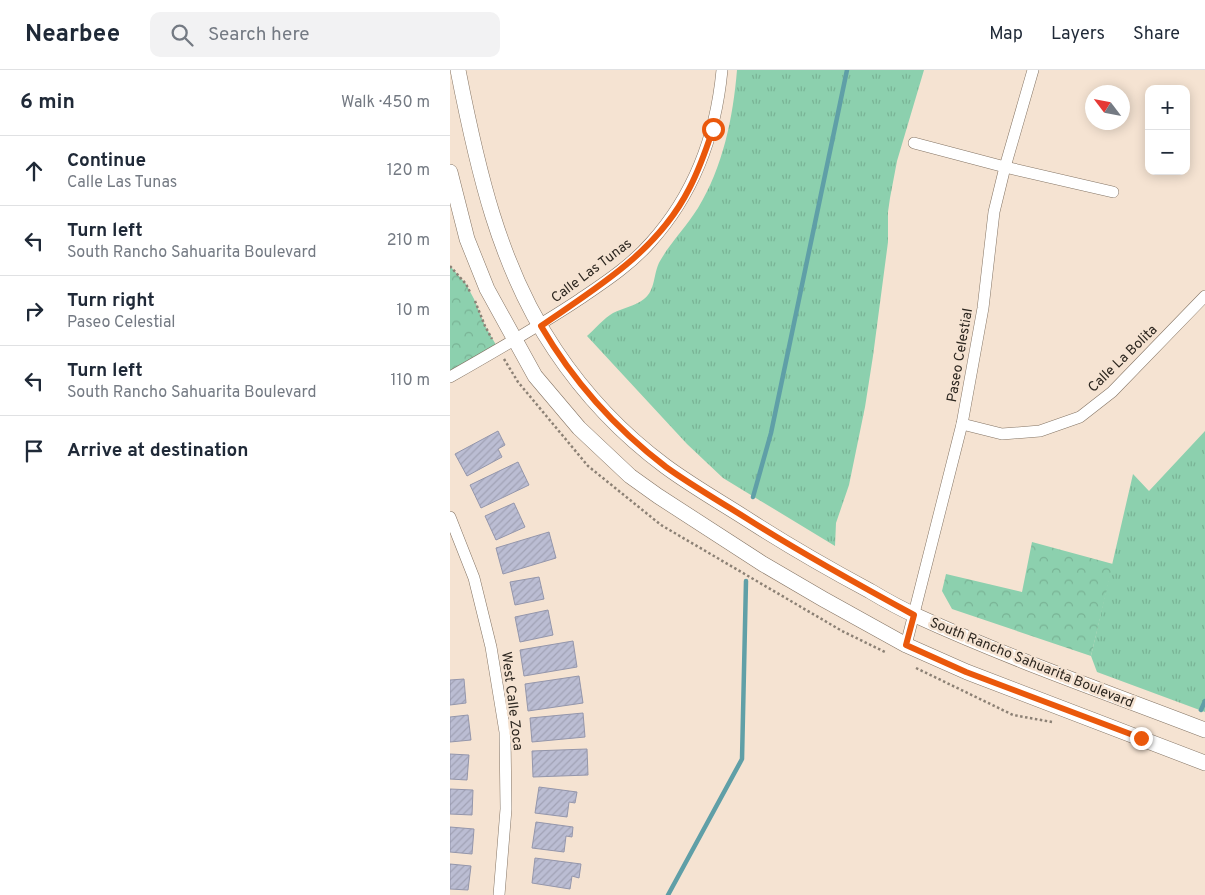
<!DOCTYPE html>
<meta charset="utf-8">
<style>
body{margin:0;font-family:Overpass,sans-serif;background:#f2f2f3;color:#1f2937}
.controls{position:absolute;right:15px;top:15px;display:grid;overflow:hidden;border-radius:10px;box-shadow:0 2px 12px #0003}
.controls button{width:45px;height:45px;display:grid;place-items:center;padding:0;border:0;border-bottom:1px solid #e0e1e3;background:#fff;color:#1f2937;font:25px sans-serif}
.compass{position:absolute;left:635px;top:15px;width:45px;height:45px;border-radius:50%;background:#fff;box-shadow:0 2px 12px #0003;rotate:302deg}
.stop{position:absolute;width:15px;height:15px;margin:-11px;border:4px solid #ea580c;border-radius:50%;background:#fff}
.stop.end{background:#ea580c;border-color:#fff;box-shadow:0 1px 5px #0008}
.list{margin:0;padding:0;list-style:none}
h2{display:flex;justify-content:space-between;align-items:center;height:65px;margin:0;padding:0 20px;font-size:21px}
h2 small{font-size:16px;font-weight:400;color:#747a83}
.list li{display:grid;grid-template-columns:32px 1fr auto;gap:15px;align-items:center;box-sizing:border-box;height:70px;padding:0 20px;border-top:1px solid #e0e1e3}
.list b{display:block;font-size:19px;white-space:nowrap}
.list p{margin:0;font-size:16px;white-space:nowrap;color:#747a83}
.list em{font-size:16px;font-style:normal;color:#747a83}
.icon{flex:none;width:28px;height:28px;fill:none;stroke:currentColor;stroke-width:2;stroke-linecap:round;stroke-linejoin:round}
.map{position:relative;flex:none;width:755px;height:825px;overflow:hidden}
header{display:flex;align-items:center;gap:30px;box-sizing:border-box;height:70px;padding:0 25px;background:#fff;border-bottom:1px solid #e0e1e3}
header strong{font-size:24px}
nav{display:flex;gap:28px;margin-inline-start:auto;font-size:18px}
.search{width:350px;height:45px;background:#f2f2f3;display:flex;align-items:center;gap:12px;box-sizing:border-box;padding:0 18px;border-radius:10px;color:#747a83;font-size:19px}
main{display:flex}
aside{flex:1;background:#fff}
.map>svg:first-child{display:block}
.grass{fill:url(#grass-tufts)}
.park{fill:url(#park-crowns)}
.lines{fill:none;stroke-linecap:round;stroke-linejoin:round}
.stream{stroke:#5f9fa7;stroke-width:4.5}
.building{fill:url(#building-hatch);stroke:#9496ab}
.minor-casing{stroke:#847464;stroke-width:12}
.tertiary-casing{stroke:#847464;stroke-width:16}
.path{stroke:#8c8175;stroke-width:2.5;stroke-dasharray:2.5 2.5;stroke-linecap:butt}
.minor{stroke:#fff;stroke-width:11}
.tertiary{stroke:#fff;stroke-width:15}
.route{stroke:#ea580c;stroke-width:6}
.labels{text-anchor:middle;stroke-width:5;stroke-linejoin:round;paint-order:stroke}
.street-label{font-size:14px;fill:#2d2720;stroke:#f5e3d2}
</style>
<header>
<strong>Nearbee</strong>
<div class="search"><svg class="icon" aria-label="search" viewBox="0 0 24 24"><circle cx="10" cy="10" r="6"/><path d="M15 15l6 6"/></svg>Search here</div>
<nav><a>Map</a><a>Layers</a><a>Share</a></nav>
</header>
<main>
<aside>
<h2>6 min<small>Walk · 450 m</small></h2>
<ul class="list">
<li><svg class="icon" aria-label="ahead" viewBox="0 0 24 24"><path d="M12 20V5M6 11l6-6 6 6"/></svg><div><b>Continue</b><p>Calle Las Tunas</p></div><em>120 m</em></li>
<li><svg class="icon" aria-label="left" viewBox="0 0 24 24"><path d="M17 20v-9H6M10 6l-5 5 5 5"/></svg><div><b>Turn left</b><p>South Rancho Sahuarita Boulevard</p></div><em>210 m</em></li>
<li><svg class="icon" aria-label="right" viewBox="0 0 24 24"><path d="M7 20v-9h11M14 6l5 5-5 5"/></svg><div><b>Turn right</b><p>Paseo Celestial</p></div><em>10 m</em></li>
<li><svg class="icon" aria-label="left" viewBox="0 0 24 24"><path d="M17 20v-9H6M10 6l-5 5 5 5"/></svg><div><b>Turn left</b><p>South Rancho Sahuarita Boulevard</p></div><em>110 m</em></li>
<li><svg class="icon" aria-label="arrive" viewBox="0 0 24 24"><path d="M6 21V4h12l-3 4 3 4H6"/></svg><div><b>Arrive at destination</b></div></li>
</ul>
</aside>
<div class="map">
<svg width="755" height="825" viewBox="0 0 755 825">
<defs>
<pattern id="grass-tufts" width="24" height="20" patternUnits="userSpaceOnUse" patternTransform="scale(1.25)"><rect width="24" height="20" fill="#8cd0ae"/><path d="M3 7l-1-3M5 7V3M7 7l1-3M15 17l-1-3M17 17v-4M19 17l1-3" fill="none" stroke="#79b395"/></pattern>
<pattern id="park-crowns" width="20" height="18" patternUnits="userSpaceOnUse" patternTransform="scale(1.25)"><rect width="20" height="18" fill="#8cd0ae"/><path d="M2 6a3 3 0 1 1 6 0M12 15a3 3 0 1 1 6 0" fill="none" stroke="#79b395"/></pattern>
<pattern id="building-hatch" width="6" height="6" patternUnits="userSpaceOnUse" patternTransform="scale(1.25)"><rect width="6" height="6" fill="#bbbdd3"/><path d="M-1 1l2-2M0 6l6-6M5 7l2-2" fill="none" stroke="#a1a2b5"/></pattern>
</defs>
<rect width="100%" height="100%" fill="#f5e3d2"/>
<!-- grass -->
<g class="grass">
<path d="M 287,0 L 474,0 L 447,91 L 440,128 L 438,142 L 438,172 L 423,286 L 415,337 L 399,415 L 386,453 L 385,476 L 273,408 L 237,374 L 137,266 C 145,259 154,248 163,243 C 173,238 185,236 194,229 C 206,220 203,203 210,191 C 221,172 236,157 248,138 C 273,97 283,48 287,0 Z"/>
<polygon points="755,361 755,642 647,602 641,586 683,404 699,421"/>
</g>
<!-- park -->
<g class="park">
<polygon points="0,196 16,214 24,229 35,256 49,280 0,307"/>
<polygon points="582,472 663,494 641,586 502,539 492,521 496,504 572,522"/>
</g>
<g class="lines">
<!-- stream -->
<g class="stream">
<polyline points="303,427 321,363 397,0"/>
<polyline points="751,640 755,631"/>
<polyline points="218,825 292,689 296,511"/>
</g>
</g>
<!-- building -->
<g class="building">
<polygon points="48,361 55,375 48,379 52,387 17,406 5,384"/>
<polygon points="68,392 79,415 31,438 20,415"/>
<polygon points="64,433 75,457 46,470 35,446"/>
<polygon points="99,462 106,488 53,504 46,478"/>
<polygon points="89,507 94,529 65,535 60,512"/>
<polygon points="98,540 103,565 70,572 65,547"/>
<polygon points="123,571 127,597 74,606 70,580"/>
<polygon points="129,606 133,633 78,641 75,614"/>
<polygon points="14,609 16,633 0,635 0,610"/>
<polygon points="133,643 135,667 82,672 80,648"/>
<polygon points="18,645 21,670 0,672 0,647"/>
<polygon points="137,679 138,705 83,707 82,681"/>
<polygon points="0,684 19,685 17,710 0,709"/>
<polygon points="89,717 127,722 125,733 119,732 117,747 85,743"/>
<polygon points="0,719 23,720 22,745 0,744"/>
<polygon points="86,752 123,757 122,767 116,766 114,782 82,778"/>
<polygon points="0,757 24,759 22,784 0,782"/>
<polygon points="85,788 131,794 129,808 122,806 120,819 82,813"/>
<polygon points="0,794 21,796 18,820 0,819"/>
</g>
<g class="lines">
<!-- minor casing -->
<g class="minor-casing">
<g id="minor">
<polyline points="464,73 555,97 663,122"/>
<path d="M 0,307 C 44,282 88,257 130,229 C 155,212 181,195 201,172 C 245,123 266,64 272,0"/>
<polyline points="512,354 552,364 590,361 630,347 662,322 755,226"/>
<polyline points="0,447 24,508 41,577 55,662 56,739 49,825"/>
<polyline points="456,575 512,354 533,238 544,142 555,97 583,0"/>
</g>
</g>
<!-- tertiary casing -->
<g class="tertiary-casing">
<g id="tertiary">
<path d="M 8,0 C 27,97 49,197 105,280 C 135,325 172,364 215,396 C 242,416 272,433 300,451 C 339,476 379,499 420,521 C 435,530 451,539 467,546 C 561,589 659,623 755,660"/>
<polyline points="0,102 17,169 37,219 85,306 129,358 180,406 208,426 313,494 373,529 456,575 517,602 755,693"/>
</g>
</g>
<!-- path -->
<g class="path">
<polyline points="0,196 16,214 20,222"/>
<polyline points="25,231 35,256 42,269"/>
<polyline points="54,289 68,312 138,396 211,455 392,561 437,583"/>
<polyline points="466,598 563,645 602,652"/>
</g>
<!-- minor -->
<use href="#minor" class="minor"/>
<!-- tertiary -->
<use href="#tertiary" class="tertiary"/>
</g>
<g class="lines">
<!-- route -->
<path class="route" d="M 263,59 C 256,80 249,100 239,119 C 207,182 146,218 91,256 C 123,311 165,358 216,397 C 241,415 269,431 296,448 C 351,483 407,514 464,545 L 456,575 L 516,602 L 691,668"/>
</g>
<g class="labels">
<!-- street labels -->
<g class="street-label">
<text transform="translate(141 200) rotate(-37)" y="5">Calle Las Tunas</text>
<text transform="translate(509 285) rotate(-80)" y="5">Paseo Celestial</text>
<text transform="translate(672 288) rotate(-44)" y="5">Calle La Bolita</text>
<text transform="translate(582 592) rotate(22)" y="5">South Rancho Sahuarita Boulevard</text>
<text transform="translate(63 631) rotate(83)" y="5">West Calle Zoca</text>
</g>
</g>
</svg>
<div class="controls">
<button>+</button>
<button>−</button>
</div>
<svg class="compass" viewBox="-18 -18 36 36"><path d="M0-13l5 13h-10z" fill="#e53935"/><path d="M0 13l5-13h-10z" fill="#747a83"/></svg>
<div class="stop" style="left:263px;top:59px"></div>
<div class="stop end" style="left:691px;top:668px"></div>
</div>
</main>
